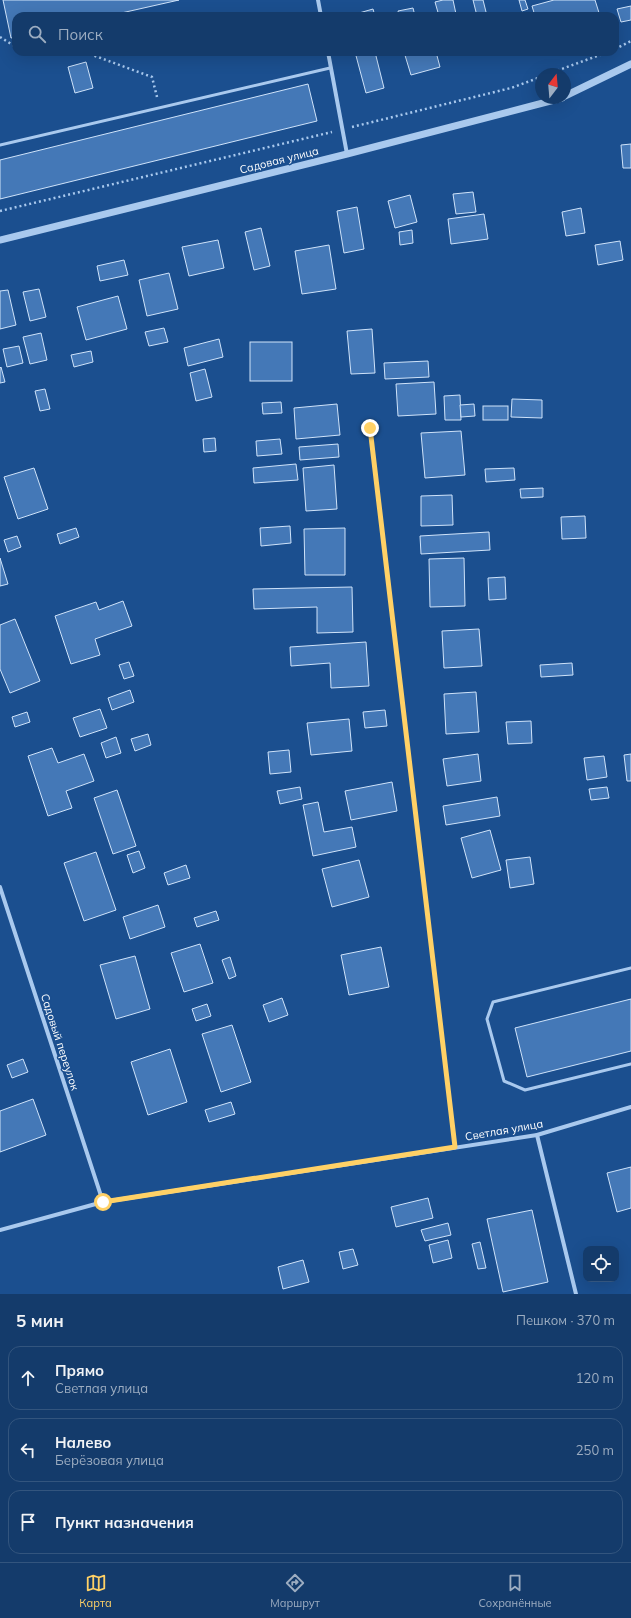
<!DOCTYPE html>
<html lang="ru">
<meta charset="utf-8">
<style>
body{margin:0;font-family:Mulish,sans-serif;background:#1d4271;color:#f1f3f6}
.controls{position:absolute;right:12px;bottom:12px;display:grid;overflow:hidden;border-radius:8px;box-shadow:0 4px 16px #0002}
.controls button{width:36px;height:36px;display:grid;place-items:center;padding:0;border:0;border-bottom:1px solid #33557e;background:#143b6b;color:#f1f3f6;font:20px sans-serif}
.compass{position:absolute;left:535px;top:68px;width:36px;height:36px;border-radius:50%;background:#143b6b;box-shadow:0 4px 16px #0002;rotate:16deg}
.stop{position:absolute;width:12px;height:12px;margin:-9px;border:3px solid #ffd166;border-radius:50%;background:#fff}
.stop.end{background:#ffd166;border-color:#fff;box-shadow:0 1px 4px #0008}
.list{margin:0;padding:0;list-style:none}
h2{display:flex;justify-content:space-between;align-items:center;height:52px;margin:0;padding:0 16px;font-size:17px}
h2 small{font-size:13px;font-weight:400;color:#9dadc1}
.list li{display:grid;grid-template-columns:26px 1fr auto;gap:12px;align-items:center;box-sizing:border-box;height:64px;margin:0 8px 8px;padding:0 8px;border:1px solid #33557e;border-radius:12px}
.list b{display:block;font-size:15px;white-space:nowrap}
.list p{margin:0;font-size:13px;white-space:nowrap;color:#9dadc1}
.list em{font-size:13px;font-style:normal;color:#9dadc1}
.icon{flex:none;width:22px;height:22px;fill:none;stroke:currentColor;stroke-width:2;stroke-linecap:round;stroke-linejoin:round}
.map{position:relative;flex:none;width:631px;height:1294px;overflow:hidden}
.search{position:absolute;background:#143b6b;box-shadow:0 4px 16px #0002;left:12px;right:12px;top:12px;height:44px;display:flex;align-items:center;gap:10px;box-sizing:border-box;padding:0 14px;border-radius:12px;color:#9dadc1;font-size:15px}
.sheet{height:268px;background:#143b6b}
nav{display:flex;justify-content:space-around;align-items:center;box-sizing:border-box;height:56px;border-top:1px solid #33557e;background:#143b6b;font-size:11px;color:#9dadc1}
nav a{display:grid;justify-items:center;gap:2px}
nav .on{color:#ffd166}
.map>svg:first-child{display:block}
.building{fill:#4478b7;stroke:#cfe3fa}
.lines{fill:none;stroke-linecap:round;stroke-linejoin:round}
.path{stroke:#a9c9ee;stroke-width:2.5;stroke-dasharray:2 3;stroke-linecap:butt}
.service{stroke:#a9c9ee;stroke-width:3}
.minor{stroke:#a9c9ee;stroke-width:4}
.tertiary{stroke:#a9c9ee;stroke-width:7}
.route{stroke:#ffd166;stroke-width:5}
.labels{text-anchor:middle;stroke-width:3;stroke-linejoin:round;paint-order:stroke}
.street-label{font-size:11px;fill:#fff;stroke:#1b4f8f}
</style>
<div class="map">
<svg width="631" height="1294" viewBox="0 0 631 1294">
<rect width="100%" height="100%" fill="#1b4f8f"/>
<!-- building -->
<g class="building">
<polygon points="3,0 179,0 108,16 16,16 16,37 11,38"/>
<polygon points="443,0 453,0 456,14 439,16 435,2"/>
<polygon points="473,0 483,0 487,16 477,16"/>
<polygon points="519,0 525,0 528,9 522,11"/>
<polygon points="554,0 595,0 600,16 535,16 532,6"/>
<polygon points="631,6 631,20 621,22 617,9"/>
<polygon points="413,8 415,16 399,16 398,11"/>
<polygon points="373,9 375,16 360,16 359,13"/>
<polygon points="355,52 375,52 384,88 366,93"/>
<polygon points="404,52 436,52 440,67 411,75"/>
<polygon points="86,62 93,88 75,93 68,67"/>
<polygon points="308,84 317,121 0,199 0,160"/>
<polygon points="631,144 631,168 623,168 621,145"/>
<polygon points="473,192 476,212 456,214 453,194"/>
<polygon points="410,195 417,222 395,228 388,201"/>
<polygon points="357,207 364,249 344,253 337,211"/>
<polygon points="581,208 585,233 566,236 562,212"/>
<polygon points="484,214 488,239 451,244 448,219"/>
<polygon points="261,228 270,266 254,270 245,232"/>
<polygon points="412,230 413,243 400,245 399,232"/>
<polygon points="218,240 224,268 189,276 182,247"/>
<polygon points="620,241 623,260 598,265 595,245"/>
<polygon points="329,245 336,289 302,294 295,251"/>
<polygon points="124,260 128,275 100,281 97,266"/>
<polygon points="169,273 178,309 147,316 139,280"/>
<polygon points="39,289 46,317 30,321 23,292"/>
<polygon points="8,290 16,325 0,329 0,291"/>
<polygon points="118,296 127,329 86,340 77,307"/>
<polygon points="164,328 168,342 149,346 145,332"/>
<polygon points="372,329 375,373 351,374 347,331"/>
<polygon points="41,333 47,360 30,364 23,337"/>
<polygon points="219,339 223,357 188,366 184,348"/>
<rect x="250" y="342" width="42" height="39"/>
<polygon points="19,346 23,363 7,367 3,349"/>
<polygon points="91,351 93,362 74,367 71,355"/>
<polygon points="428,361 429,377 385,379 384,363"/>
<polygon points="1,367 5,382 0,383 0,368"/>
<polygon points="205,369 212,397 196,401 190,373"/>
<polygon points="434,382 436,414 398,416 396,384"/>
<polygon points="45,389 50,409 40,411 35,391"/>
<polygon points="460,395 461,420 445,420 444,396"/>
<polygon points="512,399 542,400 542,418 511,417"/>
<polygon points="281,402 282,413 263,414 262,403"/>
<polygon points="337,404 340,435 296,439 294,408"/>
<polygon points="474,404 475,416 461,417 460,405"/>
<rect x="483" y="406" width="25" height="14"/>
<polygon points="461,431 465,475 425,478 421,433"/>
<polygon points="215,438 216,451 204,452 203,439"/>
<polygon points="280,439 282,454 257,456 256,441"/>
<polygon points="338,444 339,457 300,460 299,447"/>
<polygon points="296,464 298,480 254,483 253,468"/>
<polygon points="334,465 337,509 306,511 303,468"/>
<polygon points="34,468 48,509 18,519 4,477"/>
<polygon points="514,468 515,480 486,482 485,469"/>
<polygon points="543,488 543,497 521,498 520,489"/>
<polygon points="452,495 453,525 421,526 421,496"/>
<polygon points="585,516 586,538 562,539 561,517"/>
<polygon points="290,526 291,543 261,546 260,528"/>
<polygon points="76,528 79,537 60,544 57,534"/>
<polygon points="345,528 345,575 305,575 304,529"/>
<polygon points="489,532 490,550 421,554 420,536"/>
<polygon points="17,536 21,547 8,552 4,540"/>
<polygon points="0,558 8,584 0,586"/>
<polygon points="464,558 465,606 430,607 429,559"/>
<polygon points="505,577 506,599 489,600 488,578"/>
<polygon points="352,587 353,632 317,633 317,607 254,609 253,589"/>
<polygon points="123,601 132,626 95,639 100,655 71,664 55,616 96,602 99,610"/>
<polygon points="15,619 40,681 10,693 0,669 0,625"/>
<polygon points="479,629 482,666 444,668 442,631"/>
<polygon points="366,642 369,686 331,688 330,663 291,666 290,647"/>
<polygon points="129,662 134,676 124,679 119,665"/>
<polygon points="572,663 573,675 541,677 540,665"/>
<polygon points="130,690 134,702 112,710 108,698"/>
<polygon points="476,692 479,732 446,734 444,694"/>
<polygon points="100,709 107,728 80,737 73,718"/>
<polygon points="385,710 387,726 365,728 363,712"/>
<polygon points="27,712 30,722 15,727 12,717"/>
<polygon points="349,719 352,751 311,755 307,723"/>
<polygon points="531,721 532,743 508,744 506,722"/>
<polygon points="148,734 151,745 135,751 131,739"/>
<polygon points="116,737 121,753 106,758 101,743"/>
<polygon points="52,748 58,763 84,754 94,781 66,791 72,808 48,816 28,756"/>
<polygon points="289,750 291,772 270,774 268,752"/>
<polygon points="478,754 481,781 447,786 443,759"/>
<polygon points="631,754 631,781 627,781 624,755"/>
<polygon points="604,756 607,777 587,780 584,758"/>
<polygon points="392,782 397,811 351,820 345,791"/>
<polygon points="300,787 302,799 280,804 277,791"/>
<polygon points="607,787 609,798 591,800 589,789"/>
<polygon points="117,790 136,846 113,854 94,798"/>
<polygon points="497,797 500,816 446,825 443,806"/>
<polygon points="318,802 324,832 352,827 356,847 313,856 303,805"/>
<polygon points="490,830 501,870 472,878 461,838"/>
<polygon points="139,851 145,868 133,873 127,855"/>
<polygon points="96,852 116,910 84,921 64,863"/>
<polygon points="530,857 534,884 510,888 506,860"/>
<polygon points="359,860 369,897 332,907 322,869"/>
<polygon points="186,865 190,878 168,885 164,873"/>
<polygon points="158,905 165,927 130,939 123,917"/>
<polygon points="216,911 219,920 197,927 194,918"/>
<polygon points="200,944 213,983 184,992 171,953"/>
<polygon points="381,947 389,987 349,995 341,955"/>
<polygon points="135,956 150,1009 116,1019 100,965"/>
<polygon points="230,957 236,976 229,979 222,960"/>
<polygon points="282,998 288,1015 269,1022 263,1005"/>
<polygon points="631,999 631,1051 527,1077 515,1028"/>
<polygon points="207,1004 211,1016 196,1021 192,1009"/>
<polygon points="232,1025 251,1082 221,1092 202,1034"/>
<polygon points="170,1049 187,1102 148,1115 131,1062"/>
<polygon points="23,1059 28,1072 12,1078 7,1065"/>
<polygon points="33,1099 46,1135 0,1152 0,1111"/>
<polygon points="231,1102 235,1114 209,1122 205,1110"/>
<polygon points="631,1167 631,1208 617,1212 607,1173"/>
<polygon points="428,1198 433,1218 396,1227 391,1207"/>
<polygon points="532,1210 548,1282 503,1292 487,1219"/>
<polygon points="448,1223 451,1235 425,1241 421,1230"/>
<polygon points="448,1240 452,1258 433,1263 429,1245"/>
<polygon points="480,1242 486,1268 478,1269 472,1244"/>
<polygon points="353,1249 358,1265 343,1269 339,1252"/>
<polygon points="303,1260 309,1282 283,1289 278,1267"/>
</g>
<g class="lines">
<!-- path -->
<g class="path">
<polyline points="0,37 16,47"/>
<polyline points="615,49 631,41"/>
<polyline points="65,52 87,53 152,77 157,97"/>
<polyline points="548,74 608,52"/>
<polyline points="352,127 511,88 541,77"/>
<polyline points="0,211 332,132"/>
</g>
<!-- service -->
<g class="service">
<polyline points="0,145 330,68"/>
<polyline points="370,428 455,1147"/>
<polyline points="631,968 493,1002 487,1019 504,1081 525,1090 631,1064"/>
</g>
<!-- minor -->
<g class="minor">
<polyline points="318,0 321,16"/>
<polyline points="328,52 347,154"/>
<polyline points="0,887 103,1202"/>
<polyline points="537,1135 576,1294"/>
<polyline points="0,1230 103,1202 537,1135 631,1107"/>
</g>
<!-- tertiary -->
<g class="tertiary">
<polyline points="565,96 631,64"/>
<polyline points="0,240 347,154 562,98"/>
</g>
</g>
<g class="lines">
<!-- route -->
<polyline class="route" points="103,1202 455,1147 370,428"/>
</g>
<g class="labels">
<!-- street labels -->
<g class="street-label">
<text transform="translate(279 160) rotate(-14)" y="4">Садовая улица</text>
<text transform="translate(60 1042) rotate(72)" y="4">Садовый переулок</text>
<text transform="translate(504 1130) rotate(-10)" y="4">Светлая улица</text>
</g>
</g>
</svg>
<div class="controls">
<button><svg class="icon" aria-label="locate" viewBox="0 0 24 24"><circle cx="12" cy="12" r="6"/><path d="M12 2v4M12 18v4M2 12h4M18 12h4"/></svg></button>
</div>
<svg class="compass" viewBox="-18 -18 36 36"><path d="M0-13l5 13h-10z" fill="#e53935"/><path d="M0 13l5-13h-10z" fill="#9dadc1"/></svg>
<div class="stop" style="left:103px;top:1202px"></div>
<div class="stop end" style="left:370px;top:428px"></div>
<div class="search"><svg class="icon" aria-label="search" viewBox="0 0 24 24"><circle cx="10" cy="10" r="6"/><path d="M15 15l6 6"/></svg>Поиск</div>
</div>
<section class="sheet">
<h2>5 мин<small>Пешком · 370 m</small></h2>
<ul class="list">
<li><svg class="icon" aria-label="ahead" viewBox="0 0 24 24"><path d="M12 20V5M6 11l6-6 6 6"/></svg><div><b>Прямо</b><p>Светлая улица</p></div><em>120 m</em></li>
<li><svg class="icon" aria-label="left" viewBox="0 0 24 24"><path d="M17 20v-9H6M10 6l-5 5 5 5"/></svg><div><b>Налево</b><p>Берёзовая улица</p></div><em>250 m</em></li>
<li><svg class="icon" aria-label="arrive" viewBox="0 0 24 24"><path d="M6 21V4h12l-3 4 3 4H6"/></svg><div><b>Пункт назначения</b></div></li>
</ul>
</section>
<nav>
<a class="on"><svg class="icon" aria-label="map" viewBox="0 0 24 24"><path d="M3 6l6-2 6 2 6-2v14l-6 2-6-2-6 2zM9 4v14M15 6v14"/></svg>Карта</a>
<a><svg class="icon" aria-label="directions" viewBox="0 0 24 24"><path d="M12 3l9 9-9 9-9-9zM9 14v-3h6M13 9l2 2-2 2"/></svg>Маршрут</a>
<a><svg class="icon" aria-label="saved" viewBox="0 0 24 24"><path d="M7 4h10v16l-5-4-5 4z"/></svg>Сохранённые</a>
</nav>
